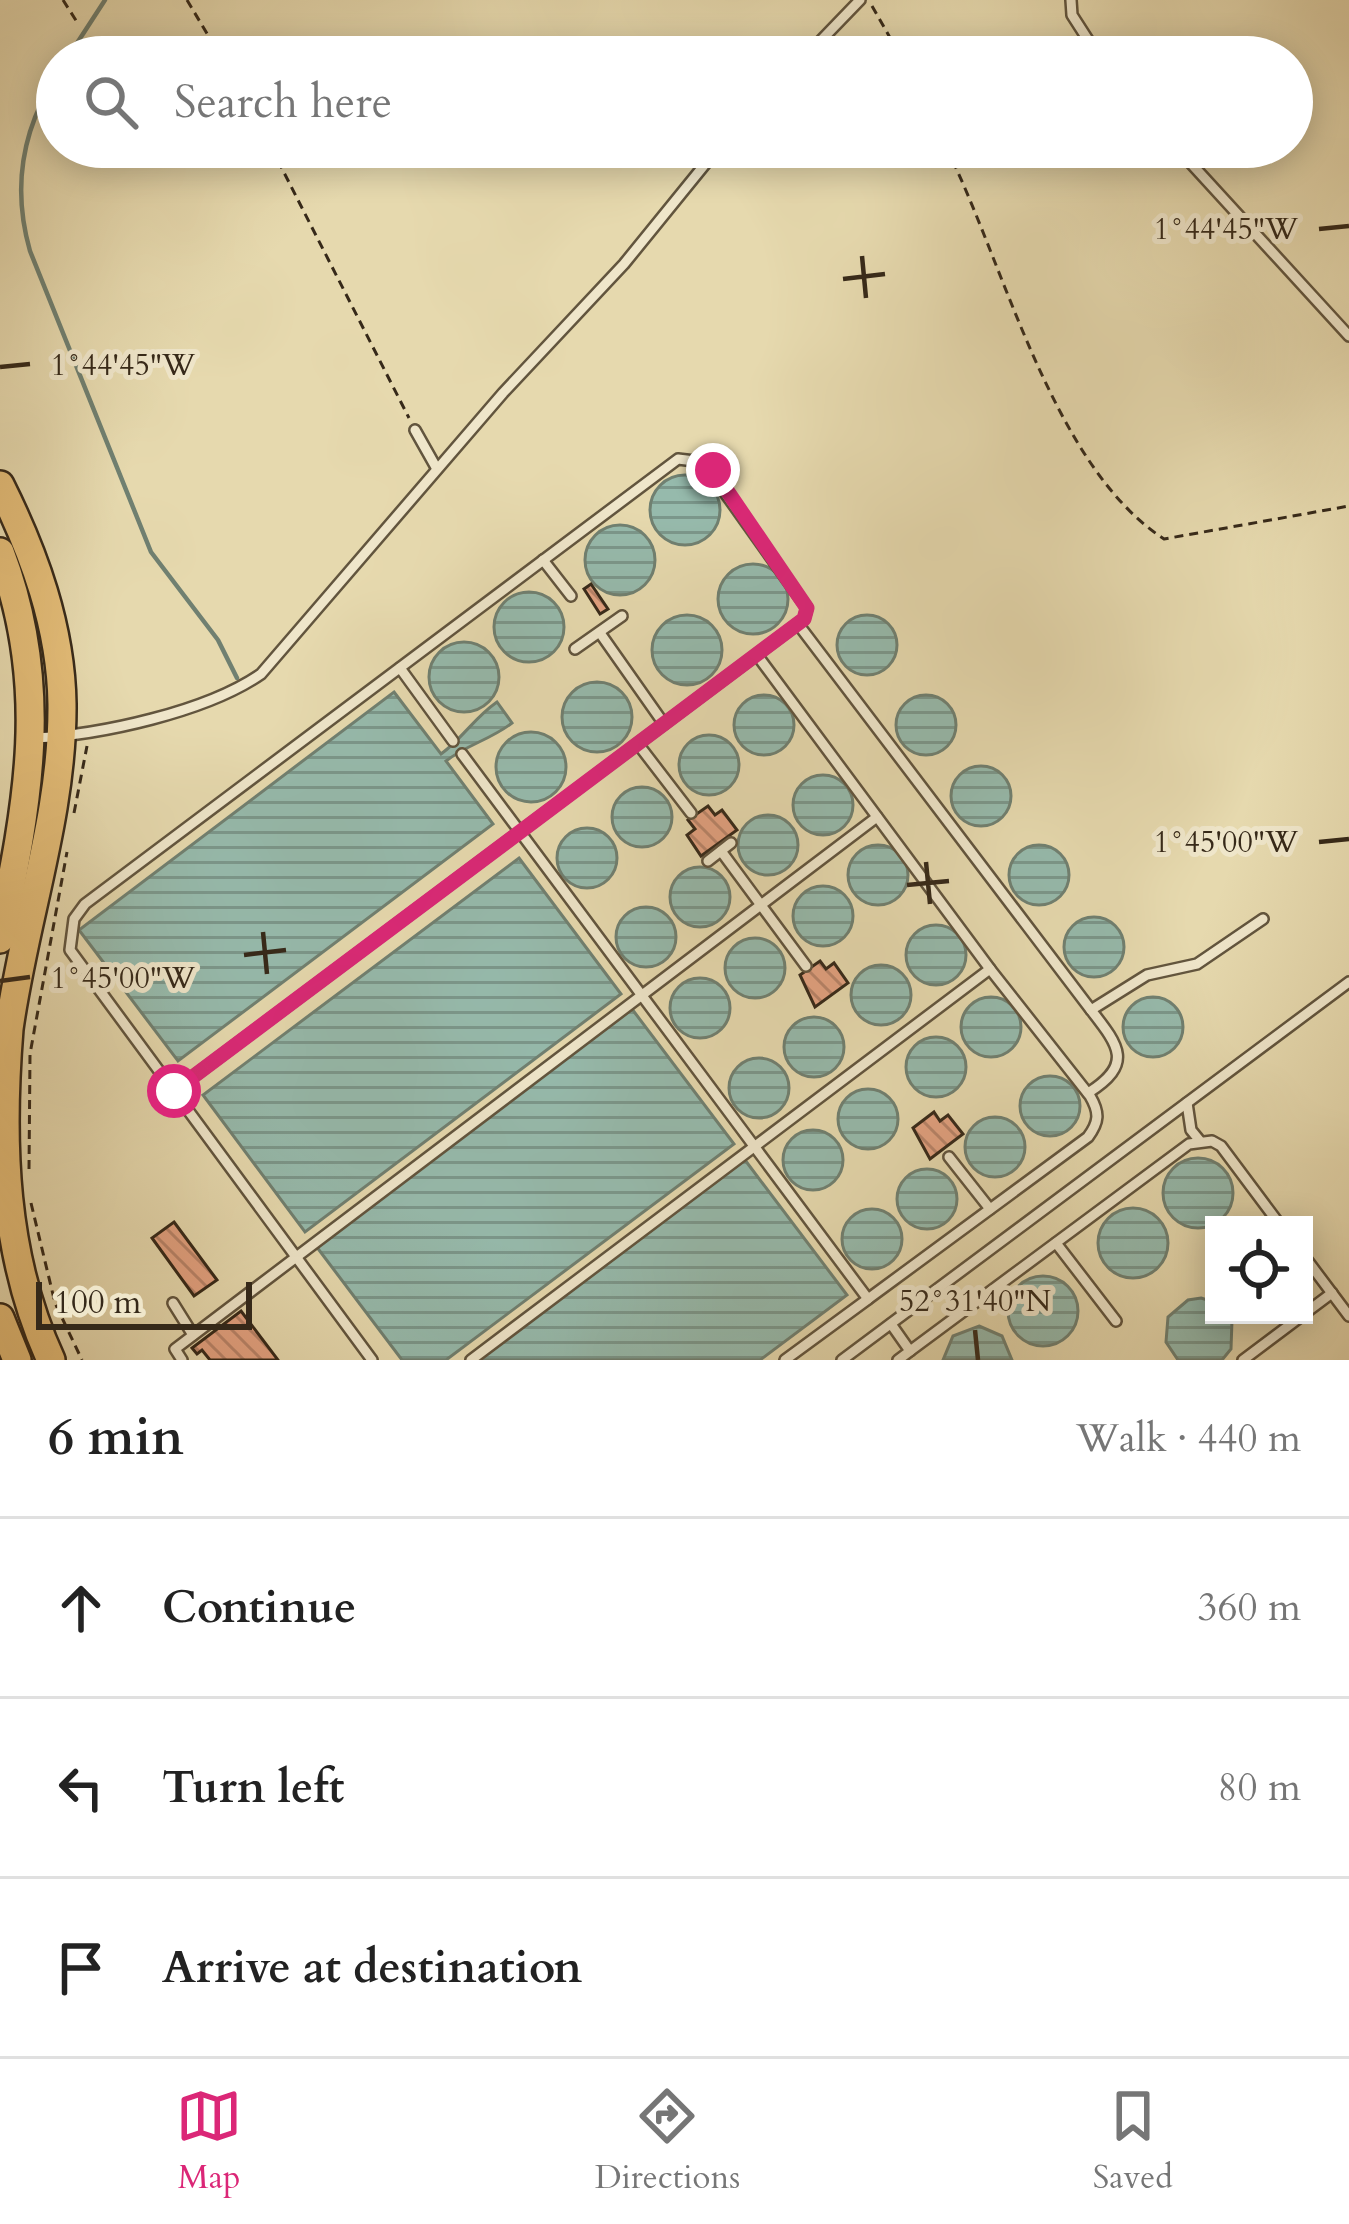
<!DOCTYPE html>
<meta charset="utf-8">
<style>
body{margin:0;font-family:Cardo,serif;background:#f6f6f6;color:#222}
.controls{position:absolute;right:36px;bottom:36px;display:grid;overflow:hidden;border-radius:0px;box-shadow:0 6px 30px #0003}
.controls button{width:108px;height:108px;display:grid;place-items:center;padding:0;border:0;border-bottom:3px solid #e0e0e0;background:#fff;color:#222;font:60px sans-serif}
.scale{position:absolute;left:36px;bottom:30px;width:216px;box-sizing:border-box;padding-left:12px;border:6px solid #362919;border-top:0;font-size:33px;line-height:42px;white-space:nowrap;color:#362919;-webkit-text-stroke:9px #efe6ca;paint-order:stroke}
.stop{position:absolute;width:36px;height:36px;margin:-27px;border:9px solid #db2777;border-radius:50%;background:#fff}
.stop.end{background:#db2777;border-color:#fff;box-shadow:0 3px 12px #0008}
.list{margin:0;padding:0;list-style:none}
h2{display:flex;justify-content:space-between;align-items:center;height:156px;margin:0;padding:0 48px;font-size:51px}
h2 small{font-size:39px;font-weight:400;color:#767676}
.list li{display:grid;grid-template-columns:78px 1fr auto;gap:36px;align-items:center;box-sizing:border-box;height:180px;padding:0 48px;border-top:3px solid #e0e0e0}
.list b{display:block;font-size:45px;white-space:nowrap}
.list em{font-size:39px;font-style:normal;color:#767676}
.icon{flex:none;width:66px;height:66px;fill:none;stroke:currentColor;stroke-width:2;stroke-linecap:round;stroke-linejoin:round}
.map{position:relative;flex:none;width:1349px;height:1360px;overflow:hidden}
.search{position:absolute;background:#fff;box-shadow:0 6px 30px #0003;left:36px;right:36px;top:36px;height:132px;display:flex;align-items:center;gap:30px;box-sizing:border-box;padding:0 42px;border-radius:66px;color:#767676;font-size:45px}
.sheet{height:696px;background:#fff}
nav{display:flex;justify-content:space-around;align-items:center;box-sizing:border-box;height:168px;border-top:3px solid #e0e0e0;background:#fff;font-size:33px;color:#767676}
nav a{display:grid;justify-items:center;gap:6px}
nav .on{color:#db2777}
.map>svg:first-child{display:block}
.water{fill:url(#water-rules);stroke:#708071;stroke-width:3}
.lines{fill:none;stroke-linecap:round;stroke-linejoin:round}
.stream{stroke:#708071;stroke-width:4.5}
.building{fill:url(#building-back-hatch);stroke:#362919;stroke-width:3}
.lane-casing{stroke:#62553e;stroke-width:14}
.primary-casing{stroke:#362919;stroke-width:32}
.path{stroke:#362919;stroke-width:3;stroke-dasharray:9 6;stroke-linecap:butt}
.lane{stroke:#efe6ca;stroke-width:9}
.primary{stroke:#e3bc77;stroke-width:27}
.route{stroke:#db2777;stroke-width:15}
.ticks{fill:none;stroke:#362919;stroke-width:4.5}
.ticks-label{font-size:30px;text-anchor:middle;fill:#362919;stroke:#efe6ca;stroke-width:10;stroke-linejoin:round;paint-order:stroke}
</style>
<div class="map">
<svg width="1349" height="1360" viewBox="0 0 1349 1360">
<defs>
<pattern id="water-rules" width="6" height="5" patternUnits="userSpaceOnUse" patternTransform="scale(3)"><rect width="6" height="5" fill="#96baac"/><path d="M0 2.5h6" fill="none" stroke="#7b978b"/></pattern>
<pattern id="building-back-hatch" width="6" height="6" patternUnits="userSpaceOnUse" patternTransform="scale(3)"><rect width="6" height="6" fill="#e3a281"/><path d="M-1 5l2 2M0 0l6 6M5-1l2 2" fill="none" stroke="#b98469"/></pattern>
</defs>
<rect width="100%" height="100%" fill="#e6d9ae"/>
<filter id="stains"><feTurbulence type="fractalNoise" baseFrequency=".00167" numOctaves="4"/><feColorMatrix values="0 0 0 0 .2 0 0 0 0 .09 0 0 0 0 .02 0 0 0 .5 -.17"/></filter>
<radialGradient id="worn" r=".72"><stop offset=".6" stop-color="#630" stop-opacity="0"/><stop offset="1" stop-color="#630" stop-opacity=".3"/></radialGradient>
<!-- water -->
<g class="water">
<circle cx="685" cy="510" r="35"/>
<circle cx="620" cy="560" r="35"/>
<circle cx="753" cy="599" r="35"/>
<circle cx="529" cy="627" r="35"/>
<circle cx="867" cy="645" r="30"/>
<circle cx="687" cy="650" r="35"/>
<circle cx="464" cy="677" r="35"/>
<circle cx="597" cy="717" r="35"/>
<path d="M 394,692 L 441,754 C 463,738 474,718 497,702 L 512,723 C 490,740 468,744 446,761 L 493,824 L 178,1061 L 79,930 Z"/>
<circle cx="764" cy="725" r="30"/>
<circle cx="926" cy="725" r="30"/>
<circle cx="531" cy="767" r="35"/>
<circle cx="709" cy="765" r="30"/>
<circle cx="981" cy="796" r="30"/>
<circle cx="823" cy="805" r="30"/>
<circle cx="642" cy="817" r="30"/>
<circle cx="768" cy="845" r="30"/>
<circle cx="587" cy="858" r="30"/>
<circle cx="1039" cy="875" r="30"/>
<circle cx="878" cy="875" r="30"/>
<polygon points="519,858 621,994 305,1232 203,1095"/>
<circle cx="700" cy="897" r="30"/>
<circle cx="823" cy="916" r="30"/>
<circle cx="646" cy="937" r="30"/>
<circle cx="1094" cy="947" r="30"/>
<circle cx="936" cy="955" r="30"/>
<circle cx="755" cy="968" r="30"/>
<circle cx="881" cy="995" r="30"/>
<circle cx="700" cy="1008" r="30"/>
<circle cx="1153" cy="1027" r="30"/>
<circle cx="991" cy="1027" r="30"/>
<polygon points="632,1009 734,1144 446,1360 402,1360 316,1246"/>
<circle cx="814" cy="1047" r="30"/>
<circle cx="936" cy="1067" r="30"/>
<circle cx="759" cy="1088" r="30"/>
<circle cx="1050" cy="1106" r="30"/>
<circle cx="868" cy="1119" r="30"/>
<circle cx="995" cy="1147" r="30"/>
<circle cx="813" cy="1160" r="30"/>
<circle cx="1198" cy="1193" r="35"/>
<polygon points="745,1160 847,1295 760,1360 479,1360"/>
<circle cx="927" cy="1199" r="30"/>
<circle cx="1133" cy="1243" r="35"/>
<circle cx="872" cy="1239" r="30"/>
<circle cx="1043" cy="1311" r="35"/>
<polygon points="1201,1298 1214,1302 1214,1315 1232,1320 1231,1349 1222,1360 1178,1360 1166,1342 1168,1317 1188,1300"/>
<polygon points="979,1326 1002,1336 1012,1360 943,1360 953,1336"/>
</g>
<g class="lines">
<!-- stream -->
<g class="stream">
<polyline points="68,57 105,0"/>
<path d="M 57,75 C 22,129 12,188 30,251 L 151,552 L 218,640 L 237,678"/>
</g>
</g>
<!-- building -->
<g class="building">
<polygon points="591,584 608,609 600,614 584,589"/>
<polygon points="708,806 715,815 722,810 737,830 701,856 687,835 695,829 688,820"/>
<polygon points="820,961 826,969 834,963 848,983 815,1007 800,975"/>
<polygon points="934,1112 940,1121 948,1115 963,1134 930,1159 913,1128"/>
<polygon points="174,1222 217,1280 194,1296 152,1238"/>
<polygon points="241,1311 278,1360 210,1360 202,1350 197,1354 192,1348"/>
</g>
<g class="lines">
<!-- lane casing -->
<g class="lane-casing">
<g id="lane">
<polyline points="1071,0 1072,15 1099,57"/>
<polyline points="805,57 860,0"/>
<polyline points="1176,147 1349,336"/>
<polyline points="415,430 437,469"/>
<polyline points="543,560 571,596"/>
<polyline points="798,624 1091,1010"/>
<polyline points="600,633 664,724"/>
<polyline points="575,649 622,616"/>
<polyline points="400,668 453,741"/>
<path d="M 34,738 C 100,735 206,712 261,674 L 503,393 L 624,264 L 719,147"/>
<polyline points="638,744 691,813"/>
<polyline points="462,754 868,1299 785,1360"/>
<polyline points="721,851 806,966"/>
<polyline points="708,861 731,843"/>
<polyline points="174,1091 804,619 807,608 703,462 678,459 85,904 74,919 70,950 372,1360"/>
<path d="M 1088,1093 C 1134,1064 1119,1046 1091,1010 L 1147,975 L 1197,964 L 1263,919"/>
<polyline points="1187,1103 1191,1130 1200,1141"/>
<polyline points="949,1157 990,1209"/>
<polyline points="1056,1243 1116,1321"/>
<polyline points="1304,1256 1349,1316"/>
<path d="M 868,1299 L 1088,1137 C 1099,1122 1100,1113 1090,1096 L 990,969"/>
<polyline points="173,1303 193,1335"/>
<polyline points="1304,1314 1332,1293"/>
<polyline points="891,1324 910,1351 898,1360"/>
<polyline points="910,1351 1189,1144 1212,1141 1221,1146 1280,1225"/>
<polyline points="182,1360 175,1349 877,817"/>
<polyline points="471,1360 990,969 757,655"/>
<polyline points="842,1360 1349,982"/>
<polyline points="1243,1360 1303,1315"/>
</g>
</g>
<!-- primary casing -->
<g class="primary-casing">
<g id="primary">
<path d="M 0,485 C 34,553 61,627 62,704 C 63,815 24,920 9,1029 C 0,1142 3,1256 51,1360"/>
<path d="M 0,552 C 51,686 28,802 0,939"/>
<polyline points="0,1318 17,1360"/>
</g>
</g>
<!-- path -->
<g class="path">
<polyline points="63,0 77,22"/>
<polyline points="187,0 221,57"/>
<polyline points="872,6 901,57"/>
<polyline points="271,147 409,418"/>
<path d="M 946,147 C 1005,265 1052,466 1164,539 L 1349,506"/>
<polyline points="74,813 87,746"/>
<polyline points="29,1169 30,1054 67,852"/>
<polyline points="31,1203 55,1303 82,1360"/>
</g>
<!-- lane -->
<use href="#lane" class="lane"/>
<!-- primary -->
<use href="#primary" class="primary"/>
</g>
<g class="lines">
<!-- route -->
<polyline class="route" points="174,1091 804,619 807,608 713,470"/>
</g>
<!-- ticks -->
<path class="ticks" d="M 1319,229 L 1349,226M 862,256 L 866,298M 843,279 L 885,274M 0,367 L 30,364M 1319,842 L 1349,839M 926,862 L 930,904M 907,885 L 949,881M 263,932 L 267,974M 244,955 L 286,950M 0,981 L 30,977M 975,1330 L 978,1360"/>
<g class="ticks-label">
<text x="1226" y="239">1°44'45"W</text>
<text x="123" y="375">1°44'45"W</text>
<text x="1226" y="852">1°45'00"W</text>
<text x="123" y="988">1°45'00"W</text>
<text x="975" y="1311">52°31'40"N</text>
</g>
<rect width="100%" height="100%" filter="url(#stains)"/>
<rect width="100%" height="100%" fill="url(#worn)"/>
</svg>
<div class="controls">
<button><svg class="icon" aria-label="locate" viewBox="0 0 24 24"><circle cx="12" cy="12" r="6"/><path d="M12 2v4M12 18v4M2 12h4M18 12h4"/></svg></button>
</div>
<div class="scale">100 m</div>
<div class="stop" style="left:174px;top:1091px"></div>
<div class="stop end" style="left:713px;top:470px"></div>
<div class="search"><svg class="icon" aria-label="search" viewBox="0 0 24 24"><circle cx="10" cy="10" r="6"/><path d="M15 15l6 6"/></svg>Search here</div>
</div>
<section class="sheet">
<h2>6 min<small>Walk · 440 m</small></h2>
<ul class="list">
<li><svg class="icon" aria-label="ahead" viewBox="0 0 24 24"><path d="M12 20V5M6 11l6-6 6 6"/></svg><div><b>Continue</b></div><em>360 m</em></li>
<li><svg class="icon" aria-label="left" viewBox="0 0 24 24"><path d="M17 20v-9H6M10 6l-5 5 5 5"/></svg><div><b>Turn left</b></div><em>80 m</em></li>
<li><svg class="icon" aria-label="arrive" viewBox="0 0 24 24"><path d="M6 21V4h12l-3 4 3 4H6"/></svg><div><b>Arrive at destination</b></div></li>
</ul>
</section>
<nav>
<a class="on"><svg class="icon" aria-label="map" viewBox="0 0 24 24"><path d="M3 6l6-2 6 2 6-2v14l-6 2-6-2-6 2zM9 4v14M15 6v14"/></svg>Map</a>
<a><svg class="icon" aria-label="directions" viewBox="0 0 24 24"><path d="M12 3l9 9-9 9-9-9zM9 14v-3h6M13 9l2 2-2 2"/></svg>Directions</a>
<a><svg class="icon" aria-label="saved" viewBox="0 0 24 24"><path d="M7 4h10v16l-5-4-5 4z"/></svg>Saved</a>
</nav>
